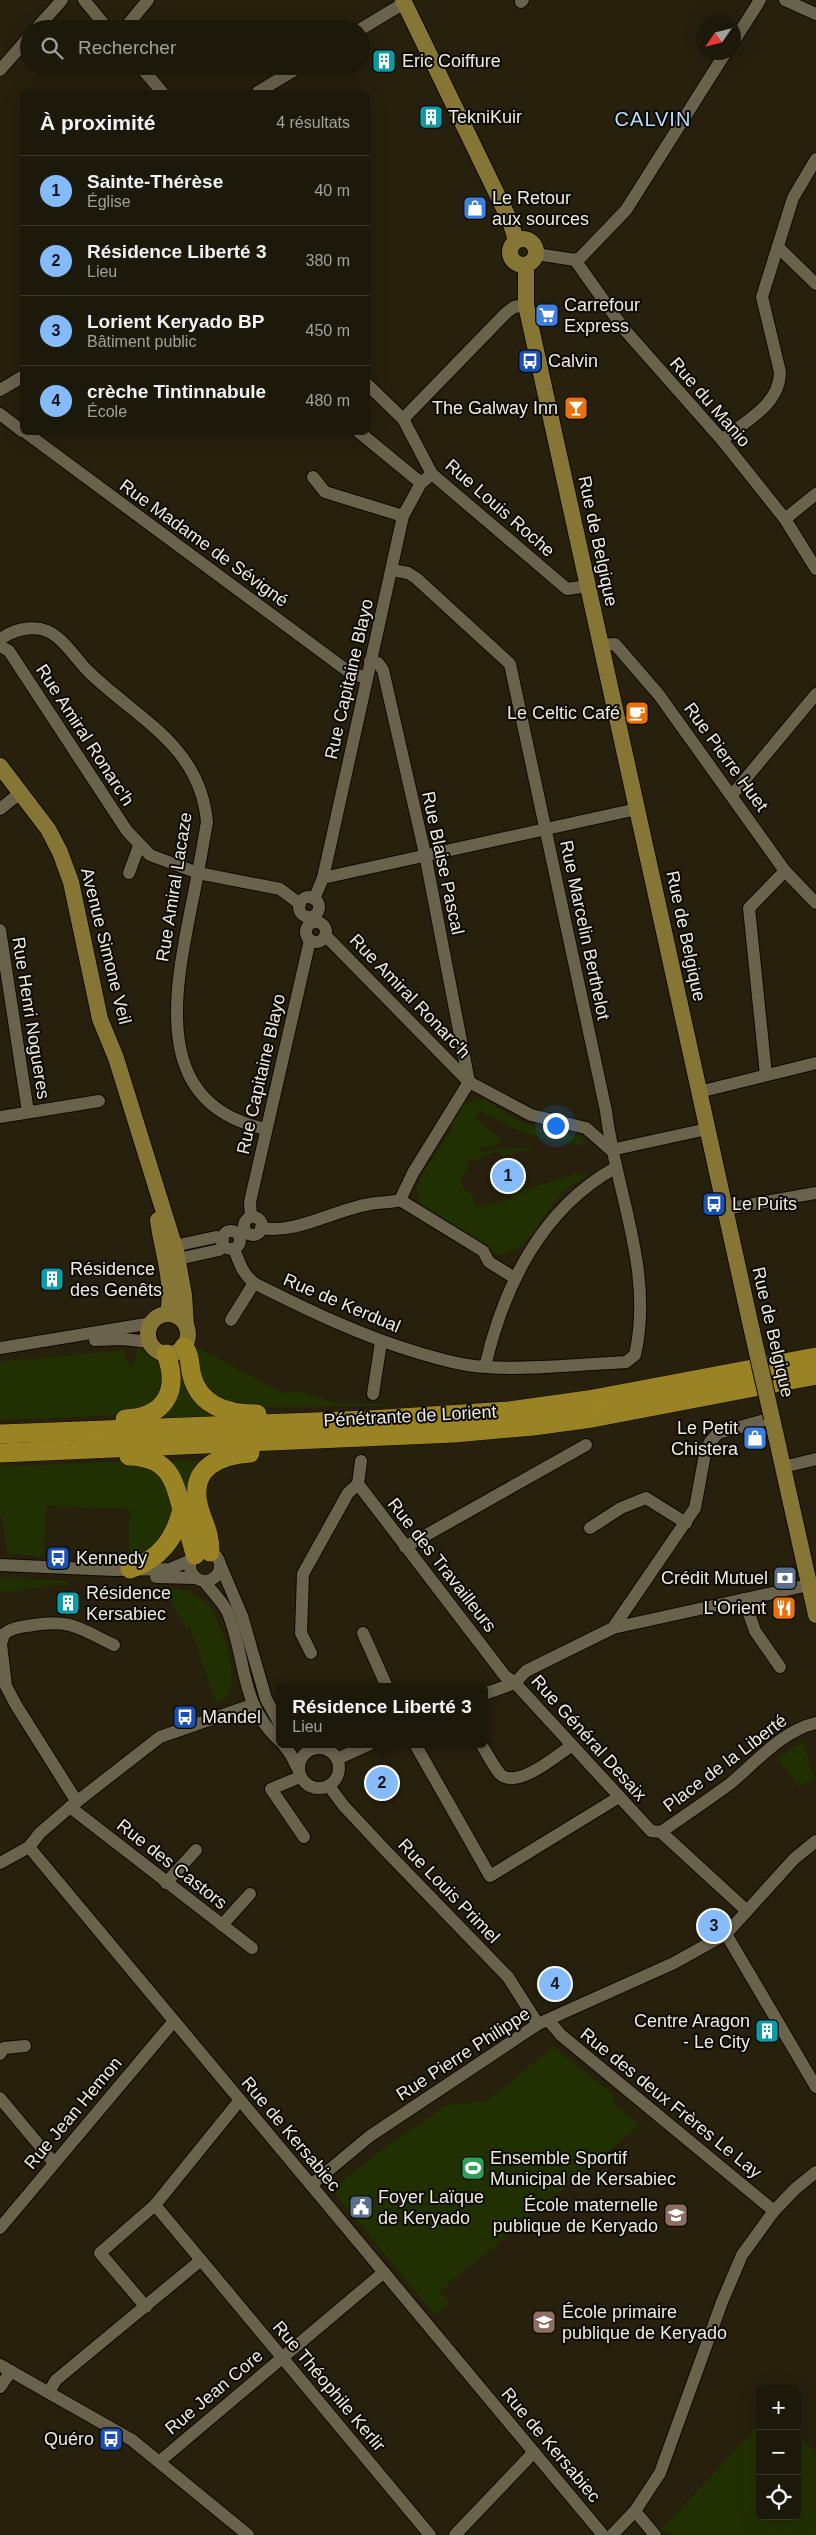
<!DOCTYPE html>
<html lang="fr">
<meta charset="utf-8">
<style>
body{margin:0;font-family:Arial,sans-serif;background:#292518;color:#f1f3f6}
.controls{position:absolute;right:15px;bottom:15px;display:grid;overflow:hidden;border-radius:8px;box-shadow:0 5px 20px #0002}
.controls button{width:45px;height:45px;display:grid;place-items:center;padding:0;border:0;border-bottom:1px solid #3a372b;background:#1c180a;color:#f1f3f6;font:25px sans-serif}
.compass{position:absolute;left:696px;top:15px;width:45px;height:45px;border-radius:50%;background:#1c180a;box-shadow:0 5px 20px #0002;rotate:235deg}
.you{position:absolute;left:555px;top:1125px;width:18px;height:18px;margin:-12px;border:4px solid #fff;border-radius:50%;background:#1a73e8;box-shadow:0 0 0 8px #1a73e833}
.badge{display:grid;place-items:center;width:32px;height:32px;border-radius:50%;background:#85bbfb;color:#111;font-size:16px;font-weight:700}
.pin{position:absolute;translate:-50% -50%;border:2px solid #fff;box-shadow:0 1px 5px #0006}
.popup{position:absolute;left:276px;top:1683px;width:212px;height:65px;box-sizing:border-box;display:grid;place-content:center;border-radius:8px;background:#1c180a;filter:drop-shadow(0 1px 4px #0005);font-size:16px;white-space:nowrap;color:#a0a09c}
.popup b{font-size:19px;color:#f1f3f6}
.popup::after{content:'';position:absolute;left:50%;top:100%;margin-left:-10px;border:10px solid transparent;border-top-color:#1c180a}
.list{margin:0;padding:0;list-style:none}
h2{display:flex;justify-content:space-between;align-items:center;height:65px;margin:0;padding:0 20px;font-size:21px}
h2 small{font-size:16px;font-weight:400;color:#a0a09c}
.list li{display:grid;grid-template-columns:32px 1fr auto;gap:15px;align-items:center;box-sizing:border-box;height:70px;padding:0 20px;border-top:1px solid #3a372b}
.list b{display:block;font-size:19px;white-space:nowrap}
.list p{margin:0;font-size:16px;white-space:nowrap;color:#a0a09c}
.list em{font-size:16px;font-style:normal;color:#a0a09c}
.icon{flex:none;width:28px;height:28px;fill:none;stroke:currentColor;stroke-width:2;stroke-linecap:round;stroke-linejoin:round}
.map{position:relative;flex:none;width:816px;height:2535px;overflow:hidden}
.search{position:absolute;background:#1c180a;box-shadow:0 5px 20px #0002;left:20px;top:20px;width:350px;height:55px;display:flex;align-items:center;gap:12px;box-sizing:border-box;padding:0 18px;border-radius:28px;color:#a0a09c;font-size:19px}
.panel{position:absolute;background:#1c180a;box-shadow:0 5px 20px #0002;left:20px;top:90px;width:350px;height:345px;border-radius:8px}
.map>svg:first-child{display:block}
.green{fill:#213000}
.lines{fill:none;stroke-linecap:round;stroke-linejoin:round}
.minor-casing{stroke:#0f0900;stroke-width:14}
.major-casing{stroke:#0f0900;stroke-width:18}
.highway-casing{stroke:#0f0900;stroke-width:20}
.minor{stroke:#69624d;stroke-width:12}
.major{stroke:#867635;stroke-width:16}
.highway{stroke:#9a8325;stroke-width:19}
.major-bridge-casing{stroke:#0f0900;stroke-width:18;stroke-linecap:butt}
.major-bridge{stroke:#867635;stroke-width:16}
.labels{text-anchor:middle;stroke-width:4;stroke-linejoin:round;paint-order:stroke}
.poi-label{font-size:18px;fill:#efebe0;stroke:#0c0a04;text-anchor:start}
.street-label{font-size:18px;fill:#efebe0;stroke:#0c0a04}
.quarter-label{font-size:20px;letter-spacing:1px;fill:#bcdafe;stroke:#0c0a04}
</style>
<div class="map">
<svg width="816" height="2535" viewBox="0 0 816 2535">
<rect width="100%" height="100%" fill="#26200d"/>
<!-- green -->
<g class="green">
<path d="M 486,1099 C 520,1127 544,1131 586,1138 L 582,1145 L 551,1141 L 513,1129 L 480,1110 L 476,1118 L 503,1142 L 490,1147 L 480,1147 L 481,1152 L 510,1148 L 538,1148 L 502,1156 L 500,1151 L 466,1163 L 467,1171 L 461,1180 L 461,1186 L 473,1195 L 475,1207 L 511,1200 L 510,1194 L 577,1174 L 589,1175 C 580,1181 569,1186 562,1193 C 542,1213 529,1257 495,1254 L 419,1203 L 417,1190 L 420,1178 L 452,1128 L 449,1122 L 461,1104 Z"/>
<path d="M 138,1343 C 165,1360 164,1363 165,1394 L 128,1415 L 0,1420 L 0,1362 L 124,1350 L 129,1366 L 134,1366 Z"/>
<polygon points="197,1347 283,1393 298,1391 338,1404 387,1404 388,1406 243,1407 208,1395 191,1351"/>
<polygon points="181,1354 227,1419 153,1421 174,1359"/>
<polygon points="207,1460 202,1528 167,1461"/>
<polygon points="128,1461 163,1474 176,1507 153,1554 129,1560 130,1509 46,1506 44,1557 7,1553 2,1517 0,1516 0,1467"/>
<polygon points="0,1578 68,1581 68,1584 0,1592"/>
<path d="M 164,1588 C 181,1587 199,1593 209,1606 C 221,1620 235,1669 231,1687 C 229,1695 224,1701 216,1703 L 190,1627 L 186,1628 Z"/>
<polygon points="803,1741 814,1777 800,1788 778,1759"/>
<polygon points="553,2046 613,2095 613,2103 640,2125 440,2291 450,2304 435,2315 332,2190 377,2153 445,2106 488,2100"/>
<polygon points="760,2423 760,2516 797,2516 797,2434 816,2452 816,2535 674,2535 662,2529"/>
</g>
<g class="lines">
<!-- minor casing -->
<g class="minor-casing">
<g id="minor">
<polyline points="84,0 108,29"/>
<polyline points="785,0 816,14"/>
<polyline points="521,2 523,0"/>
<polyline points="36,29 62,0"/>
<polyline points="124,29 148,0"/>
<polyline points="361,29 404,3"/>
<polyline points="734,41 760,0"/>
<polyline points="140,66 162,92"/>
<polyline points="0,70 29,37"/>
<polyline points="258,92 301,66"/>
<polyline points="778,247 816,284"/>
<polyline points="536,254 575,260 581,257 626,210 726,52"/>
<polyline points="575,260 624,329 722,440 785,519 816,569"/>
<polyline points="368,385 403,419 432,474 567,589 588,586"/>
<polyline points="0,390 22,377"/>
<polyline points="0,414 22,431"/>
<polyline points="403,419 506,313 514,307 526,305"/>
<polyline points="25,432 349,672 366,678"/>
<polyline points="359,432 421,483"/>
<path d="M 722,440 C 745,421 780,405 780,372 L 762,297 L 793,198 L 816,159"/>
<polyline points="313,477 325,492 403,516"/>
<polyline points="785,519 816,494"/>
<path d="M 0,640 C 11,630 32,625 47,631 C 64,638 77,661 90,673 C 139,720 200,746 207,822 C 202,851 197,879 191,908 C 174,994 151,1105 266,1129"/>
<polyline points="601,645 615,644 659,695 785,871 816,903"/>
<polyline points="0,646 9,651 127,831 150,855 198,873 280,889 300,904"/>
<polyline points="370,661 378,663 383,670 425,854 469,1082"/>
<polyline points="732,795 816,694"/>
<polyline points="0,809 20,793"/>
<polyline points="129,873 139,846"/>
<polyline points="323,878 637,809"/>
<circle cx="309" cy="907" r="10"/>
<polyline points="314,899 323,878 403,516 421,483 432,474"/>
<circle cx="316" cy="932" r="10"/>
<polyline points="0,930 28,1112"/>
<polyline points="325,935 469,1082"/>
<polyline points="766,1075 749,908 785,871"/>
<polyline points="699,1092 816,1063"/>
<polyline points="0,1117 99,1101"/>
<polyline points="400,1200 413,1173 469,1082 531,1115 586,1128 611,1150 707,1129"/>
<polyline points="400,1200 483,1251 489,1262 515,1278"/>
<polyline points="725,1209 816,1193"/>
<polyline points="251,1217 250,1202 310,940"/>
<circle cx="253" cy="1226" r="9"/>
<path d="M 261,1228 C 297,1234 334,1210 370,1204 C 380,1202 390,1203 400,1200"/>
<circle cx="231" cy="1240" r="9"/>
<polyline points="174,1246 216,1237 223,1239"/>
<path d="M 234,1249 C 240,1263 241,1272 254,1283 C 308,1310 361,1336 419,1353 C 440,1359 463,1366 486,1367 C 527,1370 570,1365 611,1363 L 626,1362 L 635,1355 C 654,1270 616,1194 606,1111 L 510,664 L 416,578 L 408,573 L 392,570"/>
<polyline points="178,1259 219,1250 224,1246"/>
<polyline points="231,1320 254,1283"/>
<polyline points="95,1340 122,1339 150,1342"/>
<polyline points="0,1348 152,1323"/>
<path d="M 485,1367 C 503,1288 541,1209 615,1168"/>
<polyline points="373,1394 381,1342"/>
<polyline points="361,1461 358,1484 505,1676 515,1683 651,1831 661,1832"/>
<polyline points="783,1467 816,1459"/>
<polyline points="590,1528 621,1508 646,1498 686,1523"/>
<polyline points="405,1547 586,1445"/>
<circle cx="205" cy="1566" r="15"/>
<polyline points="220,1564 242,1616 266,1699 280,1724"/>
<polyline points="0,1565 114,1570 170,1569 191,1560"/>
<polyline points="156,1577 195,1578"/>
<path d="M 205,1582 C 212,1592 223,1602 228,1613 C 247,1660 239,1704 280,1741"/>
<polyline points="744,1599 755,1631 780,1667"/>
<polyline points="613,1628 809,1585"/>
<polyline points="363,1633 387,1687"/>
<polyline points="311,1653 301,1633 303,1574 348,1493 358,1484"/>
<polyline points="484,1694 515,1683 526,1671 613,1628 695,1508 705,1454 710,1442 718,1433 772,1418"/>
<polyline points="283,1744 291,1755 298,1769"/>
<polyline points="415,1744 490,1876 619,1797"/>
<path d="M 481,1744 C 487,1753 493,1766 500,1774 C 517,1790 556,1756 571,1746"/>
<circle cx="319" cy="1768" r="20"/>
<polyline points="337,1759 370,1744"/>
<polyline points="300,1777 271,1789 304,1837"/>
<polyline points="329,1786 343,1805 386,1851 508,1977 538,2024"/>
<path d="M 77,1802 L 16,1705 L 6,1686 L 1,1644 L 4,1634 C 13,1627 22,1627 33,1625 C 72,1619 80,1629 114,1645"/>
<polyline points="70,1807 252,1948"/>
<path d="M 661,1832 C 684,1816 708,1800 731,1783 C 756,1762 783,1730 816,1723"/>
<polyline points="661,1832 747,1911"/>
<polyline points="29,1847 603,2535"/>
<polyline points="0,1863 29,1847 40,1833 70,1807 160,1737 252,1705"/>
<polyline points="166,1883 196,1850"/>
<polyline points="222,1925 250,1894"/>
<polyline points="726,1934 816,2087"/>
<polyline points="548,2020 561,2035 774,2211"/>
<polyline points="0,2054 4,2048 25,2046"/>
<polyline points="0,2098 54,2163"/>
<polyline points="311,2185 370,2136 538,2024 674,1963 726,1934 794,1859 816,1841"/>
<polyline points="155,2205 240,2100"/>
<polyline points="0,2228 174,2021"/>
<polyline points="201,2260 430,2535"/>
<polyline points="0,2365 132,2440 248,2535"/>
<polyline points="0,2387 11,2371"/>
<polyline points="49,2392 56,2380 201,2260 155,2205 100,2253 146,2307"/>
<polyline points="160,2461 384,2272"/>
<polyline points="635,2511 655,2535"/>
<polyline points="455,2535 534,2452"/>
<polyline points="612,2535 635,2511 660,2473 722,2302 742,2255 774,2211 795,2189 816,2172"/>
</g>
</g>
<!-- major casing -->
<g class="major-casing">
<g id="major">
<polyline points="403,0 510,221 516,240"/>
<circle cx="523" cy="252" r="13"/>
<polyline points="526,265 526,305 752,1331"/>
<polyline points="0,766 48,829 60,852 71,882 100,1019 116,1058 176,1251 184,1295 186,1325"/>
<path d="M 158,1220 C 162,1251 174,1282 168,1314"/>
<circle cx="168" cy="1334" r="20"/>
<polyline points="772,1418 816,1615"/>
</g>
</g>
<!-- highway casing -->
<g class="highway-casing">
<g id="highway">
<path d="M 184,1347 C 191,1355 189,1366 192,1376 C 200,1407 229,1414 257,1414"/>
<path d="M 125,1419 C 165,1417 180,1391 166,1354"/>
<polyline points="0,1434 369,1420 509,1411 588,1400 816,1357"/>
<polyline points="0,1453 454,1433 533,1426 592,1418 816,1375"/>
<path d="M 129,1456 C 168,1457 174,1478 182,1510 C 186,1525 192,1540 195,1555"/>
<path d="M 210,1552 C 210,1529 202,1523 198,1503 C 190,1467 221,1455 250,1453"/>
<path d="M 130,1569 C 160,1559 175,1539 182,1509"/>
</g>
</g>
<!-- minor -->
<use href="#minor" class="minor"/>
<!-- major -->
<use href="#major" class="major"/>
<!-- highway -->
<use href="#highway" class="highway"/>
<!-- major-bridge casing -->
<g class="major-bridge-casing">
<polyline id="major-bridge" points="752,1331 772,1418"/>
</g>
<!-- major-bridge -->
<use href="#major-bridge" class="major-bridge"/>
</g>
<!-- icons -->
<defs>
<g id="building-square" transform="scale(1.25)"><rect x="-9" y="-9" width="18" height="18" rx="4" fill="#0f9aa8" stroke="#0c0a04"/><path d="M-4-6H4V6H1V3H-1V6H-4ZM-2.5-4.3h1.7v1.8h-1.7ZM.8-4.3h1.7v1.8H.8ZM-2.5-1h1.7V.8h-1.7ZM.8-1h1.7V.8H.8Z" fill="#fff"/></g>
<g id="shop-square" transform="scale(1.25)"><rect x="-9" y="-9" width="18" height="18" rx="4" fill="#3f7fe0" stroke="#0c0a04"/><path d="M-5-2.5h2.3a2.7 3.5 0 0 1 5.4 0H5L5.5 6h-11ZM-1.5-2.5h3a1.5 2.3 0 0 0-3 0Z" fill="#fff"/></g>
<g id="supermarket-square" transform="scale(1.25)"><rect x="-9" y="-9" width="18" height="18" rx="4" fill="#3f7fe0" stroke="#0c0a04"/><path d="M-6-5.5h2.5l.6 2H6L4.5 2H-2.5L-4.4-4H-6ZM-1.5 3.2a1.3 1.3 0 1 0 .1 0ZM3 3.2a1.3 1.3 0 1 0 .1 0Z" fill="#fff"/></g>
<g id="bus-square" transform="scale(1.25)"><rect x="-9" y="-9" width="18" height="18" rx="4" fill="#1a4fb4" stroke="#0c0a04"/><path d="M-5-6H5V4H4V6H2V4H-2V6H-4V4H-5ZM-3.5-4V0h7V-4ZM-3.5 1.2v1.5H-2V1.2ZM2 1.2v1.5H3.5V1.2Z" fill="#fff"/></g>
<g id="bar-square" transform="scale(1.25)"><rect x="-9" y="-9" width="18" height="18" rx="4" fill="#e8710a" stroke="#0c0a04"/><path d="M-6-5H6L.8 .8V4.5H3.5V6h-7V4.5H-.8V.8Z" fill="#fff"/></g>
<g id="cafe-square" transform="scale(1.25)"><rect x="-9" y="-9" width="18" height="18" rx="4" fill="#e8710a" stroke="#0c0a04"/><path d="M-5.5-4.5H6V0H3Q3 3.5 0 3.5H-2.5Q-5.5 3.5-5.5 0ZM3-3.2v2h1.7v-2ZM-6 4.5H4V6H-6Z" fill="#fff"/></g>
<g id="bank-square" transform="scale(1.25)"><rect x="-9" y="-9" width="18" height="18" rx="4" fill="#5c6f8a" stroke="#0c0a04"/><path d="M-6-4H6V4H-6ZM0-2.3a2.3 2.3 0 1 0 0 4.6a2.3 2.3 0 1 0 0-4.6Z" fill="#fff"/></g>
<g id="restaurant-square" transform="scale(1.25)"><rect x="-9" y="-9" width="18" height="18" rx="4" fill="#e8710a" stroke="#0c0a04"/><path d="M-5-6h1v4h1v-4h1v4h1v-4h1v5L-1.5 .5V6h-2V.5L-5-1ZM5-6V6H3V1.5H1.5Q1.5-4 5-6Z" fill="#fff"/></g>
<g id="stadium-square" transform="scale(1.25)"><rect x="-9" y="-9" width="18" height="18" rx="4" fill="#2e9e5b" stroke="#0c0a04"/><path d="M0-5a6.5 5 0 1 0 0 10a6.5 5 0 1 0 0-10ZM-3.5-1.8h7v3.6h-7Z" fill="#fff"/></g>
<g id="civic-square" transform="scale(1.25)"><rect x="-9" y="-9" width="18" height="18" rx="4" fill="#5c6f8a" stroke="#0c0a04"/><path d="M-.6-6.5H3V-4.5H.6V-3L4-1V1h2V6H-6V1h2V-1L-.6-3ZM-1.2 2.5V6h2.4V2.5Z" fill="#fff"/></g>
<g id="school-square" transform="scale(1.25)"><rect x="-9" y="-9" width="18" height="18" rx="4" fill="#8d6e63" stroke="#0c0a04"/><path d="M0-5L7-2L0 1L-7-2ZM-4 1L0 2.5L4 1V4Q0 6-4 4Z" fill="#fff"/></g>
</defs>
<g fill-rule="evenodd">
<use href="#building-square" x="384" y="61"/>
<use href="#building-square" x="431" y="117"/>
<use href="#shop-square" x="475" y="208"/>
<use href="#supermarket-square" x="547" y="315"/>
<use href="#bus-square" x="530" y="361"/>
<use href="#bar-square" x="576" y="408"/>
<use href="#cafe-square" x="637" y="713"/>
<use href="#bus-square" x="714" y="1204"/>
<use href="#building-square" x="52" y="1279"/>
<use href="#shop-square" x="755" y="1438"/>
<use href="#bus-square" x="58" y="1558"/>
<use href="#bank-square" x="785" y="1578"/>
<use href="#building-square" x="68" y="1603"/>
<use href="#restaurant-square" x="784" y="1608"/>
<use href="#bus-square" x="185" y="1717"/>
<use href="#building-square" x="767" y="2031"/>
<use href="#stadium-square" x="473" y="2168"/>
<use href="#civic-square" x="361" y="2207"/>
<use href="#school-square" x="676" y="2215"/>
<use href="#school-square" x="544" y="2322"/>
<use href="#bus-square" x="111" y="2439"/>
</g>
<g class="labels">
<!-- poi labels -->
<g class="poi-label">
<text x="402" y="67">Eric Coiffure</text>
<text x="448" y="123">TekniKuir</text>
<text x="492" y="204">Le Retour<tspan x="492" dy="21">aux sources</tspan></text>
<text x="564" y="311">Carrefour<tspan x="564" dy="21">Express</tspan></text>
<text x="548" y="367">Calvin</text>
<text x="558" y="414" text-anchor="end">The Galway Inn</text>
<text x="620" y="719" text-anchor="end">Le Celtic Café</text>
<text x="732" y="1210">Le Puits</text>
<text x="70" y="1275">Résidence<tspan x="70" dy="21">des Genêts</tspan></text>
<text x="738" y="1434" text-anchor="end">Le Petit<tspan x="738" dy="21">Chistera</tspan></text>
<text x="76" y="1564">Kennedy</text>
<text x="768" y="1584" text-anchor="end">Crédit Mutuel</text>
<text x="86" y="1599">Résidence<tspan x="86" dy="21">Kersabiec</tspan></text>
<text x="766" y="1614" text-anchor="end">L'Orient</text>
<text x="202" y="1723">Mandel</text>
<text x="750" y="2027" text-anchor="end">Centre Aragon<tspan x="750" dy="21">- Le City</tspan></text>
<text x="490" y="2164">Ensemble Sportif<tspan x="490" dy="21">Municipal de Kersabiec</tspan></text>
<text x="378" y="2203">Foyer Laïque<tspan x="378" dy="21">de Keryado</tspan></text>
<text x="658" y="2211" text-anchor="end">École maternelle<tspan x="658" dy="21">publique de Keryado</tspan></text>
<text x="562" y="2318">École primaire<tspan x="562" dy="21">publique de Keryado</tspan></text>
<text x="94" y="2445" text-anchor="end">Quéro</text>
</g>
<!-- street labels -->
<g class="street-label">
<text transform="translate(710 402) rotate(49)" y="6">Rue du Manio</text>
<text transform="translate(500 508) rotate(41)" y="6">Rue Louis Roche</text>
<text transform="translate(598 541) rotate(78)" y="6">Rue de Belgique</text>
<text transform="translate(204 543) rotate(36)" y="6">Rue Madame de Sévigné</text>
<text transform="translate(349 679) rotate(-77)" y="6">Rue Capitaine Blayo</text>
<text transform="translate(85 735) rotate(57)" y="6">Rue Amiral Ronarc'h</text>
<text transform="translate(726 757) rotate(54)" y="6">Rue Pierre Huet</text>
<text transform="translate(443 863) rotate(78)" y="6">Rue Blaise Pascal</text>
<text transform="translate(174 887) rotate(-81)" y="6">Rue Amiral Lacaze</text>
<text transform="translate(585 930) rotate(78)" y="6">Rue Marcelin Berthelot</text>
<text transform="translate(686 936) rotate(78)" y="6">Rue de Belgique</text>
<text transform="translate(106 946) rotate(76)" y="6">Avenue Simone Veil</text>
<text transform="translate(410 996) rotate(46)" y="6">Rue Amiral Ronarc'h</text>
<text transform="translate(31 1018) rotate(81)" y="6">Rue Henri Nogueres</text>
<text transform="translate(261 1074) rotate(-77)" y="6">Rue Capitaine Blayo</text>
<text transform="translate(342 1303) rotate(23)" y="6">Rue de Kerdual</text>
<text transform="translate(773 1332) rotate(77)" y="6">Rue de Belgique</text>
<text transform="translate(410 1416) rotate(-3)" y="6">Pénétrante de Lorient</text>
<text transform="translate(442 1565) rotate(52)" y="6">Rue des Travailleurs</text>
<text transform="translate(589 1738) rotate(48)" y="6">Rue Général Desaix</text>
<text transform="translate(725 1763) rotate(-37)" y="6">Place de la Liberté</text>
<text transform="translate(172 1864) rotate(38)" y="6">Rue des Castors</text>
<text transform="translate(449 1891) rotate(46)" y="6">Rue Louis Primel</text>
<text transform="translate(463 2054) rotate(-33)" y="6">Rue Pierre Philippe</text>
<text transform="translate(671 2103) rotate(39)" y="6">Rue des deux Frères Le Lay</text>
<text transform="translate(73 2113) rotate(-50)" y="6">Rue Jean Hemon</text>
<text transform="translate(291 2134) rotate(50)" y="6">Rue de Kersabiec</text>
<text transform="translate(329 2386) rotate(50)" y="6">Rue Théophile Kerlir</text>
<text transform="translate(214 2392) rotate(-40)" y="6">Rue Jean Core</text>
<text transform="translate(551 2445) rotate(50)" y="6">Rue de Kersabiec</text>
</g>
<!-- quarter labels -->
<g class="quarter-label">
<text x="653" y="126">CALVIN</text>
</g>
</g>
</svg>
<div class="controls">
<button>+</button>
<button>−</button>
<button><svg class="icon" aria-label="locate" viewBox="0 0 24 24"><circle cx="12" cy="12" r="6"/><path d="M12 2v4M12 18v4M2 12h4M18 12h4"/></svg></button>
</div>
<svg class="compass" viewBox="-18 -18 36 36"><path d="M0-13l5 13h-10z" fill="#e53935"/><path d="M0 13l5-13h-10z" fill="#a0a09c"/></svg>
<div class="you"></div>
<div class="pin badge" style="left:508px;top:1176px">1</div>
<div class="pin badge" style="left:382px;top:1783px">2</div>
<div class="popup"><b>Résidence Liberté 3</b>Lieu</div>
<div class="pin badge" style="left:714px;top:1926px">3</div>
<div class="pin badge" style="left:555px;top:1984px">4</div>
<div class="search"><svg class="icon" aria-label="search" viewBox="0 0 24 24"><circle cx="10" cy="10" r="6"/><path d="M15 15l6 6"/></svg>Rechercher</div>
<section class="panel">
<h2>À proximité<small>4 résultats</small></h2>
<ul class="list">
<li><span class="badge">1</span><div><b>Sainte-Thérèse</b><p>Église</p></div><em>40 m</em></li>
<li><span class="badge">2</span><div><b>Résidence Liberté 3</b><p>Lieu</p></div><em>380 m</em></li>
<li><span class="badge">3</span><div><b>Lorient Keryado BP</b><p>Bâtiment public</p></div><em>450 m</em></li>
<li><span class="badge">4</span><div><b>crèche Tintinnabule</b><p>École</p></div><em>480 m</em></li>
</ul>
</section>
</div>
